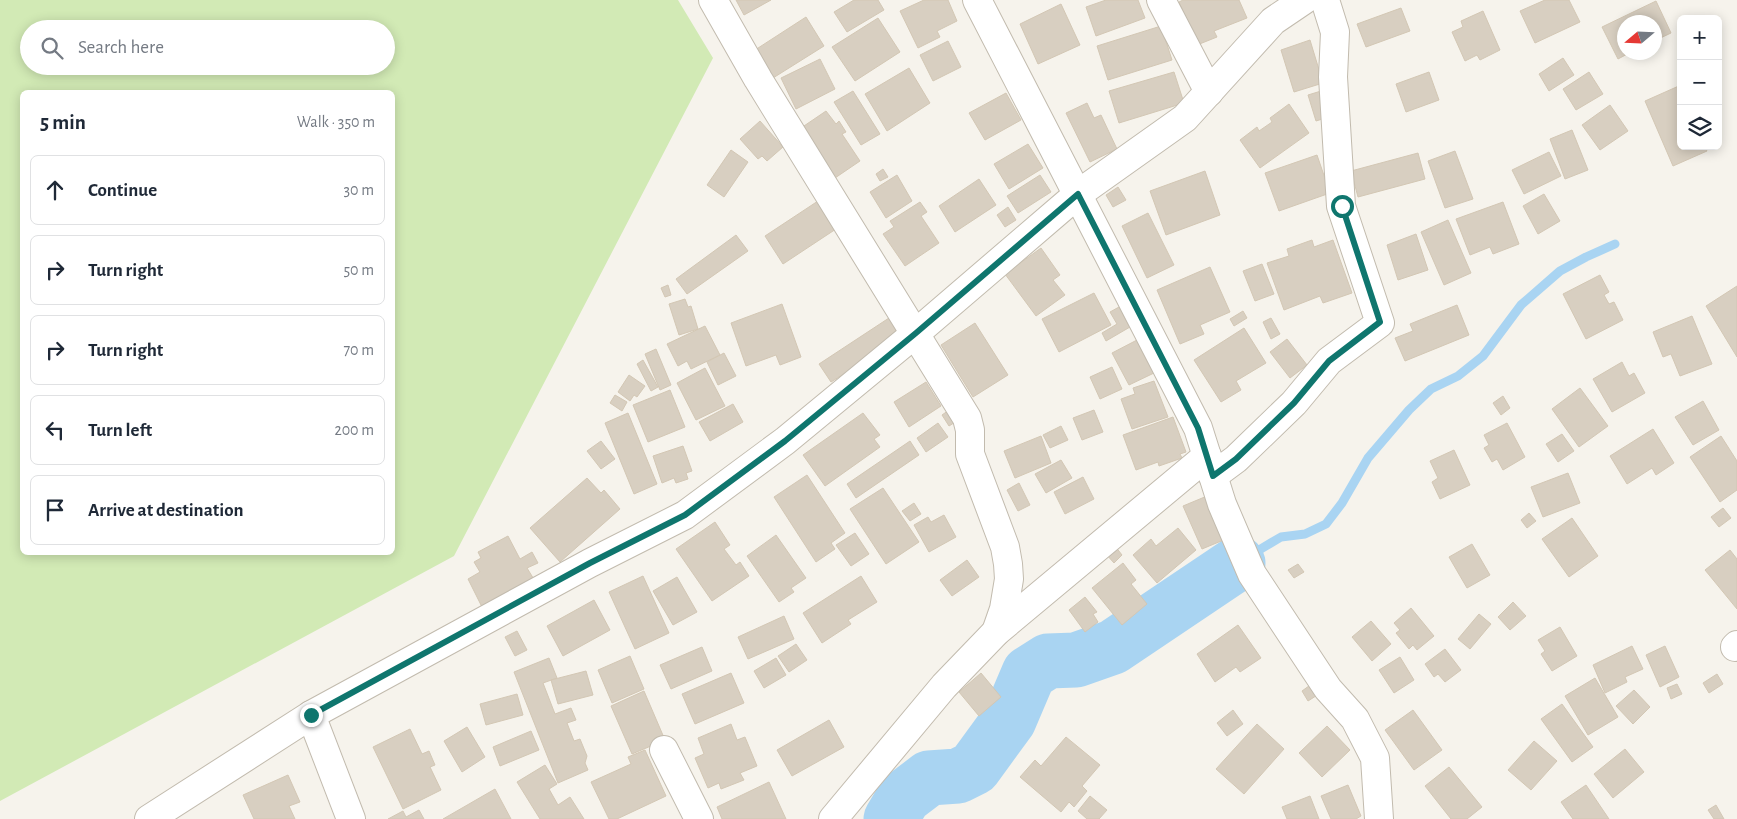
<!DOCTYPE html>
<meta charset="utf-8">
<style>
body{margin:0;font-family:"Alegreya Sans",sans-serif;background:#f6f6f7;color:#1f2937}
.controls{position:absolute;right:15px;top:15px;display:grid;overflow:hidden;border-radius:8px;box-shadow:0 2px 12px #0003}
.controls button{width:45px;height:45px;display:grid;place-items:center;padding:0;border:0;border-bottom:1px solid #e0e1e3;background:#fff;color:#1f2937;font:25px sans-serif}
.compass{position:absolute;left:1617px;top:15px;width:45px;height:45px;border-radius:50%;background:#fff;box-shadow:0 2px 12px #0003;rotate:251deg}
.stop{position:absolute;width:15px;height:15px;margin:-11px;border:4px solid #0f766e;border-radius:50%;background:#fff}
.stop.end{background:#0f766e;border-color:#fff;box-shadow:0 1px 5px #0008}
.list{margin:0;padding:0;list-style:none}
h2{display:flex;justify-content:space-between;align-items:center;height:65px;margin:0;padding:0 20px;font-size:21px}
h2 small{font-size:16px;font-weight:400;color:#747a83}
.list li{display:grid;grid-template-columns:32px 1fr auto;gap:15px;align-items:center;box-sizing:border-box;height:70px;margin:0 10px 10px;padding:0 10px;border:1px solid #e0e1e3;border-radius:8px}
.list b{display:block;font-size:19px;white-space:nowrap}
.list em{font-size:16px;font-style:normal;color:#747a83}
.icon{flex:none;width:28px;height:28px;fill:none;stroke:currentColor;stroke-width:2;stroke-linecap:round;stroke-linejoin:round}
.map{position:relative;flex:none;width:1737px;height:819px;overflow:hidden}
.search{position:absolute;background:#fff;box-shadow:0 2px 12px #0003;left:20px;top:20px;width:375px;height:55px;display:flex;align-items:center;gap:12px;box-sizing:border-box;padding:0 18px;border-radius:28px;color:#747a83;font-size:19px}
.panel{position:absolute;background:#fff;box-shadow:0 2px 12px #0003;left:20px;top:90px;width:375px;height:465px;border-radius:8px}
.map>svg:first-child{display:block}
.green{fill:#d2eab5;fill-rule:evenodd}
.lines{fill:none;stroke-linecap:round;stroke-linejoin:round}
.stream{stroke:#a9d4f2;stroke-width:9}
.river{stroke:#a9d4f2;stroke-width:55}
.building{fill:#d8cfc1;stroke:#d3c7b4}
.minor-casing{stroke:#c2bbae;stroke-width:30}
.minor{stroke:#fff;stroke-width:28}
.route{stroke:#0f766e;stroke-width:6}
</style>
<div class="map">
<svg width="1737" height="819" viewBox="0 0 1737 819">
<rect width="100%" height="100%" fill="#f6f3ec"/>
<!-- green -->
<path class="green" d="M 0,0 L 678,0 L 713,58 L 454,556 L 0,801 ZM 29,29 L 386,29 L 386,66 L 29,66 ZM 22,92 L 392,92 L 392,552 L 22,552 Z"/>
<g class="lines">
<!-- stream -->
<polyline class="stream" points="1254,553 1281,537 1305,534 1326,524 1342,503 1368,458 1409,410 1431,389 1458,376 1483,356 1521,305 1560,271 1586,257 1615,244"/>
<!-- river -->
<polyline class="river" points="891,819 904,797 929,778 958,776 974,768 1009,720 1029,673 1048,661 1076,660 1113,647 1238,563"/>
</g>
<!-- building -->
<g class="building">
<polygon points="736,0 771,0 744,15"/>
<polygon points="854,0 878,0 884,10 847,32 834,12"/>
<polygon points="924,0 948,0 957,21 937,31 940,37 918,48 900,11"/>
<polygon points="1106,0 1138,0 1145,18 1096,36 1086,7"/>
<polygon points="1183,0 1239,0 1247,18 1214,31 1217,37 1197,45 1179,2"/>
<polygon points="1545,0 1569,0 1580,22 1535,43 1520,11"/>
<polygon points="1656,1 1671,33 1654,41 1654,22 1624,22 1624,52 1631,52 1618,59 1602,27"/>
<polygon points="1061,4 1080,45 1038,64 1020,24"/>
<polygon points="1401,8 1410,31 1366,47 1357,24"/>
<polygon points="1483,11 1500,50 1480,60 1477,55 1465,61 1452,32 1463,27 1461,21"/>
<polygon points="806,17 824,46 773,78 755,50"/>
<polygon points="878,18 900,52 855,81 832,47"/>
<polygon points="1161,26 1172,60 1108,80 1097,46"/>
<polygon points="1310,40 1323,83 1294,92 1281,50"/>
<polygon points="948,41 961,67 933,81 920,55"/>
<polygon points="1563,58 1574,75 1549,91 1539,74"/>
<polygon points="820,59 835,89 796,109 781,78"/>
<polygon points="909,68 930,103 887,131 865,94"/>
<polygon points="1174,72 1184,103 1119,123 1109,91"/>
<polygon points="1429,72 1439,100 1406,112 1396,84"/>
<polygon points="1589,72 1603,94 1576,110 1563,89"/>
<polygon points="1681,85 1681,146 1704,146 1707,151 1673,166 1645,101"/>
<polygon points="853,91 880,134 861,145 834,102"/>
<polygon points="1321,91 1329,117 1316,121 1308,95"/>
<polygon points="1006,93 1021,120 985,140 969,113"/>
<polygon points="1087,103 1094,118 1101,115 1117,149 1090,162 1066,113"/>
<polygon points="1289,104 1309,133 1260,168 1240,140 1257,127 1259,131 1272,122 1270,118"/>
<polygon points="1610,105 1628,131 1600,150 1582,125"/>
<polygon points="826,111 836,124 839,121 846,132 842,134 860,161 835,178 801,128"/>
<polygon points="760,121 783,147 767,161 762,156 758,159 740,139"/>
<polygon points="1572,130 1588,170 1565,179 1550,139"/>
<polygon points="1028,144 1043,168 1009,189 994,164"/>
<polygon points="731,150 748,162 724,197 707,185"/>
<polygon points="1455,151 1473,199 1445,208 1428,161"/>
<polygon points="1549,152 1561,176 1524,194 1512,170"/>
<polygon points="1418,153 1425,179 1358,197 1351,171"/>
<polygon points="1317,155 1330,193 1279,211 1265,173"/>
<polygon points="883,169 888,177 880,181 876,174"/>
<polygon points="1205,171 1220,215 1166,235 1150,191"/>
<polygon points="897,175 912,201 886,218 870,192"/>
<polygon points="1040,175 1051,192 1018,213 1007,196"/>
<polygon points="979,179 996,205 955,232 939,206"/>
<polygon points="1118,187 1126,200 1113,207 1106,195"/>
<polygon points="1544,194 1560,221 1538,234 1523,206"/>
<polygon points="818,201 836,229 783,264 765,236"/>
<polygon points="920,202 927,212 921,216 939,243 905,266 883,234 894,227 890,221"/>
<polygon points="1503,202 1519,244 1493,254 1490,247 1470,255 1456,219"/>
<polygon points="1008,207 1016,220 1005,227 997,215"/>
<polygon points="1148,213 1174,265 1147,278 1122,226"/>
<polygon points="1448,220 1471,273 1444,285 1421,232"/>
<polygon points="1416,234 1428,270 1398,280 1387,245"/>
<polygon points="736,235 748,251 687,294 676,279"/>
<polygon points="1312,240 1314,247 1333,240 1352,293 1323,303 1320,296 1284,310 1267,263 1289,256 1287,249"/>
<polygon points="1041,248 1060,275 1053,280 1065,295 1036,316 1005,274"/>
<polygon points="1262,264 1274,294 1255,301 1243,271"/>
<polygon points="1210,267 1230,312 1200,325 1204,334 1180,344 1157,290"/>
<polygon points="1600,275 1609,292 1604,295 1609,304 1614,302 1623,320 1586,339 1563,294"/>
<polygon points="668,285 671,295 665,297 661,288"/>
<polygon points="1737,286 1737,357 1706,306"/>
<polygon points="1094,293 1111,325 1059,352 1042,319"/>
<polygon points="685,299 688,307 691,306 698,329 679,335 669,304"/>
<polygon points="782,304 801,357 780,365 776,355 746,366 731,323"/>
<polygon points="1457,305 1469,335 1405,361 1395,338 1413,331 1410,324"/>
<polygon points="1119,307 1130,327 1106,341 1102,333 1117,324 1110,312"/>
<polygon points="1243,311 1247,318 1234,326 1230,319"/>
<polygon points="892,316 905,335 831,382 819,364"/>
<polygon points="1692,316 1712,364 1680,376 1671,354 1663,357 1653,332"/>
<polygon points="1271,318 1280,334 1271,339 1263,322"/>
<polygon points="975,323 1008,375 973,397 941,345"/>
<polygon points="705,326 720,355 691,369 687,361 678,366 667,344"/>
<polygon points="1244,328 1266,363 1236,381 1241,390 1221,402 1194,360"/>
<polygon points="1287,339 1307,365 1290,378 1270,352"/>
<polygon points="1137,340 1154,373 1129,385 1112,353"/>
<polygon points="656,349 671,385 660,390 645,354"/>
<polygon points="724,353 736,376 718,385 707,362"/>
<polygon points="643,360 658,387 651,391 637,364"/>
<polygon points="1622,362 1629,376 1634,373 1645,393 1612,412 1593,379"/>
<polygon points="1112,367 1122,389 1100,399 1090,377"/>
<polygon points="705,368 725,406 696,420 677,383"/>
<polygon points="629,375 645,386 637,397 634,395 630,401 618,392"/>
<polygon points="1154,381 1168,417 1132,429 1121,399 1135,394 1133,388"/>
<polygon points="926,382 941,406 909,427 894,402"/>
<polygon points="1580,388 1608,426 1579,447 1552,409"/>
<polygon points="670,390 685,427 648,442 633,405"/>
<polygon points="615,395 627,402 622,411 610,403"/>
<polygon points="1503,396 1510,408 1501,415 1493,403"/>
<polygon points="1703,401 1719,430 1693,445 1675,417"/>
<polygon points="733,404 743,422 710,441 699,422"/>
<polygon points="949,410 957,421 949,426 942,415"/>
<polygon points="1094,410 1103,432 1082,440 1073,418"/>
<polygon points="628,413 657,484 634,494 605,423"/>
<polygon points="863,413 880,435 874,439 880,447 825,486 803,455"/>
<polygon points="1173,417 1186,452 1180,454 1182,458 1159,466 1158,462 1136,470 1123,435"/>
<polygon points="938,423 948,437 926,452 917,438"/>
<polygon points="1507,423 1525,457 1503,470 1497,459 1492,462 1484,448 1489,445 1484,435"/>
<polygon points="1061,426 1068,440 1050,448 1043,435"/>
<polygon points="1653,429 1674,463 1656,475 1652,468 1627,484 1610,456"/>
<polygon points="1562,434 1574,451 1558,462 1546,444"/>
<polygon points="1041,436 1051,463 1015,478 1004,451"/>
<polygon points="1721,436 1737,461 1737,490 1720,502 1690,457"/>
<polygon points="601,441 615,459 601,469 587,451"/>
<polygon points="910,441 919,455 856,498 847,484"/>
<polygon points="683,446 692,471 686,473 688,479 676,483 674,478 662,483 653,456"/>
<polygon points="1454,450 1470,485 1440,499 1432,482 1438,478 1430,461"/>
<polygon points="1061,460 1072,478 1046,493 1035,474"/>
<polygon points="1568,473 1580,503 1543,517 1531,487"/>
<polygon points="807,475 845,533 831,543 835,549 816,562 774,497"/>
<polygon points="1083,477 1094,499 1065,514 1054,492"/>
<polygon points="587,478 601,493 604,490 620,509 560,562 530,528"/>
<polygon points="1019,483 1030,505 1018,511 1007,490"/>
<polygon points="883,488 919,542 886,564 850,509"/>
<polygon points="1207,496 1226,539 1202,549 1183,506"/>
<polygon points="914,503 921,514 910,521 902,511"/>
<polygon points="1723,508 1731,518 1719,527 1711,517"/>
<polygon points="1529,513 1536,521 1527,528 1521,520"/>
<polygon points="944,515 956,537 929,552 914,525 928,517 931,522"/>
<polygon points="1572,518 1598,556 1569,577 1542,539"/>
<polygon points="715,522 730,545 724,549 736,565 740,562 749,576 712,601 676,549"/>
<polygon points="1178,528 1196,550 1157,583 1133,555 1151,539 1156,546"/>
<polygon points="855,533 869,554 851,566 836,545"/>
<polygon points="776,535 806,578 791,588 794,592 779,602 747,556"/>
<polygon points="508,536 520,559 532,552 538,563 527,568 535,581 483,609 468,579 480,572 474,562 481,558 478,552"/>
<polygon points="1472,544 1490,575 1467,588 1449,557"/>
<polygon points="1115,546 1122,555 1114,563 1106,554"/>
<polygon points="1730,550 1737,559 1737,609 1705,570"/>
<polygon points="967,560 979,577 952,596 940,580"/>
<polygon points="1123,563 1136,580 1131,584 1147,604 1122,625 1092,588"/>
<polygon points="1298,564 1304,572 1294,578 1288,570"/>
<polygon points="643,576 669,633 635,649 609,592"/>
<polygon points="861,576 877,602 848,620 851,624 822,643 803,613"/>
<polygon points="677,577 697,612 673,625 653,591"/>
<polygon points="1085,597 1097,612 1093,614 1098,622 1085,632 1069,610"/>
<polygon points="594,600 610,630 563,656 547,626"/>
<polygon points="1513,602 1526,616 1510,630 1498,617"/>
<polygon points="1411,608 1434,636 1417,650 1413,645 1409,649 1396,633 1400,630 1394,623"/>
<polygon points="1479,614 1491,624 1470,649 1458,639"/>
<polygon points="784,616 794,639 748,659 738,637"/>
<polygon points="1371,621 1391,644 1372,661 1352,637"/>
<polygon points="1238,625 1261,658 1240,672 1236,667 1215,682 1197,654"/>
<polygon points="1560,627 1577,656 1552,671 1541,654 1545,651 1538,640"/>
<polygon points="517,631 527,650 515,656 505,637"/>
<polygon points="796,644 807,660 789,672 778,656"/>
<polygon points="1632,646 1643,669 1625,677 1627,682 1605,693 1593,665"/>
<polygon points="1665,646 1679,677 1660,687 1646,655"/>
<polygon points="702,647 712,671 671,689 660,665"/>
<polygon points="1445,649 1461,670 1445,682 1438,674 1434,677 1425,664"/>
<polygon points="630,656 644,689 612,703 598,670"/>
<polygon points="1400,657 1414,680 1394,693 1379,670"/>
<polygon points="549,658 557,678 543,683 555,714 571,708 576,720 567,723 574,741 580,739 587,756 585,763 588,770 558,783 514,672"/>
<polygon points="776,658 786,675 764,688 754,671"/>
<polygon points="586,671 593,695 558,704 551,680"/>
<polygon points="731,673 744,703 695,724 682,694"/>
<polygon points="981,673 1001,697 979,716 959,692"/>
<polygon points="1717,674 1723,684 1709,693 1703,683"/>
<polygon points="1595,678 1618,717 1588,735 1565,696"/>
<polygon points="1313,683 1319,694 1308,701 1302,691"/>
<polygon points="1677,684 1682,694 1671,699 1667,688"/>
<polygon points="1634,690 1650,707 1633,724 1616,706"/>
<polygon points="644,691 665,740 632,754 611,706"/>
<polygon points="517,694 523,715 486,725 480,704"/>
<polygon points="1562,704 1593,747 1572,762 1541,719"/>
<polygon points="1233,710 1243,724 1227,736 1217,723"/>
<polygon points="1413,710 1442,750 1414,770 1385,730"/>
<polygon points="829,720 844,747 792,776 777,750"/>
<polygon points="731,724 737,740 745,737 757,766 740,773 744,780 721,789 719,783 708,788 695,758 704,754 698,738"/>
<polygon points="1257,724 1284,749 1244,794 1216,769"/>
<polygon points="1327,726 1350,750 1322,777 1299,753"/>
<polygon points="467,727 485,757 462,772 444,741"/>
<polygon points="410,729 422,754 429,751 435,765 430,767 441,790 403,809 373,747"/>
<polygon points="531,731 539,750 500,766 493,747"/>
<polygon points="1066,737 1100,765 1082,786 1087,791 1074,807 1069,802 1061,812 1020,777 1035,760 1041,766"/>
<polygon points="1534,741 1557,761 1531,790 1508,770"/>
<polygon points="1625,749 1644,772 1613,798 1594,774"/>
<polygon points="645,750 666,796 617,819 609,819 591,782 631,764 628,757"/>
<polygon points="545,765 557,784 549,789 558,805 570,797 584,819 540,819 517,782"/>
<polygon points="1449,767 1482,807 1467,819 1451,819 1425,786"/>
<polygon points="288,775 300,802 289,806 295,819 254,819 243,795"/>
<polygon points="769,782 786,819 722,819 717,807"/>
<polygon points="1348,785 1361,816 1356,819 1331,819 1321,796"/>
<polygon points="1586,785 1609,819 1573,819 1561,802"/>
<polygon points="495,789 511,819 443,819"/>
<polygon points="1090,796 1107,810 1099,819 1087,819 1078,811"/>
<polygon points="1310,796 1319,819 1287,819 1282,807"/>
<polygon points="1716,805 1724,819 1714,819 1708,810"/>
<polygon points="419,810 424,819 388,819 403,811 406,817"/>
</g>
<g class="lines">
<!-- minor casing -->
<g class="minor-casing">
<g id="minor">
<polyline points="713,0 758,79 967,418 970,430 970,454 1005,547 1008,564 1009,579 1004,609 996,632"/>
<polyline points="977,0 1198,428 1222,504 1252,574 1328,689 1355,719 1375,758 1379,819"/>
<polyline points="1161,0 1209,92"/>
<polyline points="1213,476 1236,459 1294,403 1329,361 1380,323 1341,206 1333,77 1335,32 1325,0"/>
<polyline points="1735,647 1737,645"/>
<polyline points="311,715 351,819"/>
<polyline points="664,750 699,819"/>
<polyline points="149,819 311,715 590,563 685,515 785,441 916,333 1078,194 1185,118 1273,21 1304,0"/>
<polyline points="833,819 944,686 996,632 1207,456"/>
</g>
</g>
<!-- minor -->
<use href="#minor" class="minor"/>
</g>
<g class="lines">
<!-- route -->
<polyline class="route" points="311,715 590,563 685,515 785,441 916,333 1078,194 1198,428 1213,476 1236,459 1294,403 1329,361 1380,322 1342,206"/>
</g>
</svg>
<div class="controls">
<button>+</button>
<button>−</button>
<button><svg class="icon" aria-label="layers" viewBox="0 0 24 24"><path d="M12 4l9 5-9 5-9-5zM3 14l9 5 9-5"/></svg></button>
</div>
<svg class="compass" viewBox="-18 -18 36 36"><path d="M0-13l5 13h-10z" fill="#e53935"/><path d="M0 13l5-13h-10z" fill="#747a83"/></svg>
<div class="stop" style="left:1342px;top:206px"></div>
<div class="stop end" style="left:311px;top:715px"></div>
<div class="search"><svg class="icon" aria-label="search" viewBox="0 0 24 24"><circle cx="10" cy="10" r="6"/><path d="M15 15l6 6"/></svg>Search here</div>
<section class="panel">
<h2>5 min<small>Walk · 350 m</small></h2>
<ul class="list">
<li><svg class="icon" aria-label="ahead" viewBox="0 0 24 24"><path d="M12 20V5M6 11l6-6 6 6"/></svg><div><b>Continue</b></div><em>30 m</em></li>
<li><svg class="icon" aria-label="right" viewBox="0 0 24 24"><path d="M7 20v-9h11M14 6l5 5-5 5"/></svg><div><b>Turn right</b></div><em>50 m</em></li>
<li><svg class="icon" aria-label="right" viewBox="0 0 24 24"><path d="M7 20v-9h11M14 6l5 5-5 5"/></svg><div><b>Turn right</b></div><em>70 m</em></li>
<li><svg class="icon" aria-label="left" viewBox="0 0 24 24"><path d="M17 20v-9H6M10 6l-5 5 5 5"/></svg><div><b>Turn left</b></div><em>200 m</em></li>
<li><svg class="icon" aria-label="arrive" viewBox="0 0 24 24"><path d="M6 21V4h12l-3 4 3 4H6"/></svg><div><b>Arrive at destination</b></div></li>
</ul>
</section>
</div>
